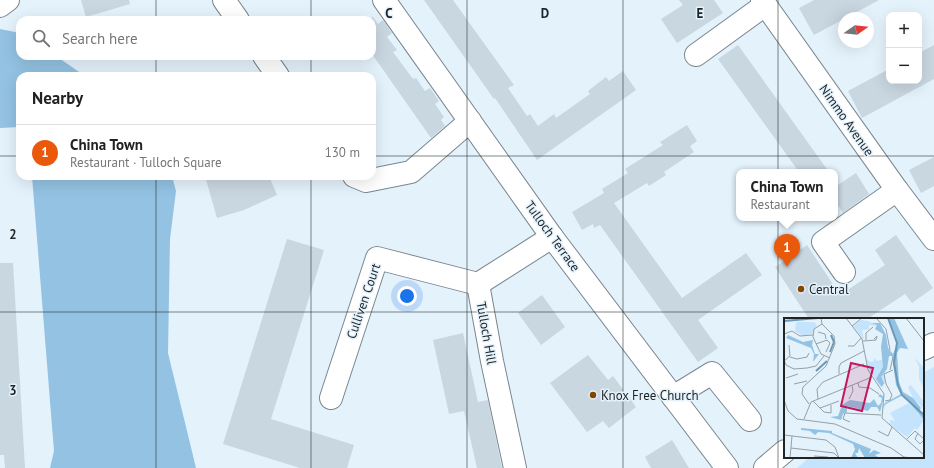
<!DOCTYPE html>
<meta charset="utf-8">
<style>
body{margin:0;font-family:"PT Sans",sans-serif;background:#f2f2f2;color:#222}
.controls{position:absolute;right:12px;top:12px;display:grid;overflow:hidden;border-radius:8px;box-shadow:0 4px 16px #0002}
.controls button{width:36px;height:36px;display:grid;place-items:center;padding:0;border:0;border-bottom:1px solid #e0e0e0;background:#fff;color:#222;font:20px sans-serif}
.compass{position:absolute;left:838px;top:12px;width:36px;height:36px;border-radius:50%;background:#fff;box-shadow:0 4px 16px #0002;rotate:76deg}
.you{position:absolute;left:407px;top:296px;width:14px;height:14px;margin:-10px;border:3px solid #fff;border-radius:50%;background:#1a73e8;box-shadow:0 0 0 6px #1a73e833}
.badge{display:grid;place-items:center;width:26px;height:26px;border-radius:50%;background:#ea580c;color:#fff;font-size:13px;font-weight:700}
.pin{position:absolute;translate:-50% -33px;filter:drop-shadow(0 1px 2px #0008)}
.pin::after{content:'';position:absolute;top:21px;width:14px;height:12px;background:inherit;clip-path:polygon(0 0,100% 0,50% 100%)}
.popup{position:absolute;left:736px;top:169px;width:102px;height:52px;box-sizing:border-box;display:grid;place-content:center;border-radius:8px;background:#fff;filter:drop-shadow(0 1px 3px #0005);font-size:13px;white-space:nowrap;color:#767676}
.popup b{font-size:15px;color:#222}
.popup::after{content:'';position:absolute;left:50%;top:100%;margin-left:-8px;border:8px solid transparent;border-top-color:#fff}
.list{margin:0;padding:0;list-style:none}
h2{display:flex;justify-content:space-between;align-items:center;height:52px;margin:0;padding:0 16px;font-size:17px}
h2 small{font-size:13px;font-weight:400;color:#767676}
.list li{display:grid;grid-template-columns:26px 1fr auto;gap:12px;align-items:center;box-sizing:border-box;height:56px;padding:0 16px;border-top:1px solid #e0e0e0}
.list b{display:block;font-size:15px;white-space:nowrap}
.list p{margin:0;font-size:13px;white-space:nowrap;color:#767676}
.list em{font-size:13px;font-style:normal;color:#767676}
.icon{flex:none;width:22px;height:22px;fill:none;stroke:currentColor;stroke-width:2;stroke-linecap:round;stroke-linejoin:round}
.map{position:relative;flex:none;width:934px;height:468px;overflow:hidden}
.search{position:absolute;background:#fff;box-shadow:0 4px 16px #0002;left:16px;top:16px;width:360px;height:44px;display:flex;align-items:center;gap:10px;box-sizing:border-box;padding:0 14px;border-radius:12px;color:#767676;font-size:15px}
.panel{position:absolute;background:#fff;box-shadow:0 4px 16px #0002;left:16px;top:72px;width:360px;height:108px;border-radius:12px}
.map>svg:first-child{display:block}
.green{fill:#c3e4fc}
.forest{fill:#93c2e2}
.building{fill:#c9d7e1}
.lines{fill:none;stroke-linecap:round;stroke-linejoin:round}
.minor-casing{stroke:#7a8790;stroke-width:24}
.minor{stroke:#fff;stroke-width:22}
.grid{fill:none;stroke:#1f2427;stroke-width:1;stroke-opacity:0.55}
.poi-dot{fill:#834602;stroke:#e4f2fc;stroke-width:1.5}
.labels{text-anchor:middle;stroke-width:3;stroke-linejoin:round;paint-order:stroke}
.street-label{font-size:13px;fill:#1f2427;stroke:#e4f2fc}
.poi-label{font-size:13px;fill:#1f2427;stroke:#e4f2fc;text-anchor:start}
.inset-river{fill:none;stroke:#6a98b7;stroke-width:2}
.inset-road{fill:none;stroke:#95a0a7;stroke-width:1}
.view{fill:#c2185b;fill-opacity:0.15;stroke:#c2185b;stroke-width:2}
.inset-edge{fill:none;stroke:#1f2427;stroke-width:2}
.grid-label{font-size:13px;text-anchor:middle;font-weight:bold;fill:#1f2427;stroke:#e4f2fc;stroke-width:3;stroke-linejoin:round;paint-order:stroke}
</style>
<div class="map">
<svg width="934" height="468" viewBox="0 0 934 468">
<rect width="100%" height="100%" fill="#e4f2fc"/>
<!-- green -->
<polygon class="green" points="934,367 934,468 797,468 810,457 923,457 923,373"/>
<!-- forest -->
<g class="forest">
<polygon points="0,29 20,33 20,56 56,56 85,76 20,76 20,127 0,128"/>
<polygon points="32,176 172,176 176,191 170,239 168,353 196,468 50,468 54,451"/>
</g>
<!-- building -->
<g class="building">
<polygon points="81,0 129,0 130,4 86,17"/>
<polygon points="424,0 453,0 514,85 508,88 527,116 530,114 538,126 554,114 556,118 590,94 588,91 606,77 609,81 623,71 636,90 537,160 495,98 494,99"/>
<polygon points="679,0 714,0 723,13 677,43 661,19 683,5"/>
<polygon points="814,0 879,0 814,35 799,8"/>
<polygon points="372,16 378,24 383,20 392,33 387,37 397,50 393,52 413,79 416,78 425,91 430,88 439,101 435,104 444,117 441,120 445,126 431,138 372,54"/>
<polygon points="738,45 829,172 799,172 718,59"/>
<polygon points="934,45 934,79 862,118 848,91 889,69 889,81 919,81 919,53"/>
<polygon points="687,125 697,141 690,146 694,152 664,172 666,175 649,186 647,183 614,203 682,298 746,253 762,275 698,320 718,348 698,362 600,225 594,228 593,224 582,230 572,212 604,193 602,189 628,173 625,169 663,145 660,142"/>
<polygon points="934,157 934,186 921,193 909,170"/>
<polygon points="856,173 869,194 843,213 835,201 835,187"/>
<polygon points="205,176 269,176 277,195 244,210 217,218"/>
<polygon points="896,235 933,288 912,303 905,294 867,319 809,319 775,267 807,245 840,295 885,265 875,250"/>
<polygon points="287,239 324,250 271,419 354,445 347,468 300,468 223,444"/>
<polygon points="0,263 13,263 25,468 5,468 4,455 0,455"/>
<polygon points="542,295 565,327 541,345 518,313"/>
<polygon points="463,333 478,402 488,400 502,468 477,468 464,411 449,414 433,340"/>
<polygon points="588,355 608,380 613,376 636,407 609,428 603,421 587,432 550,383"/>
<polygon points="672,440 689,468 651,468 645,457"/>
</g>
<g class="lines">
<!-- minor casing -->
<g class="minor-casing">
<g id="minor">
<polyline points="224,0 238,20"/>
<polyline points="384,0 552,237 727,468"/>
<polyline points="762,0 897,190 934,239"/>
<polyline points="0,6 8,0"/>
<polyline points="696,55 765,5"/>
<polyline points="264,56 278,76"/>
<polyline points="354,176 366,181 411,172 470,121"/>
<polyline points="844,272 823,242 897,190"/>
<polyline points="923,349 934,344"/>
<polyline points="673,397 712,373 750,420"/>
<polyline points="331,398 377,258 478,284"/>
<polyline points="515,468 492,361 478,284 552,237"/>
<polyline points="765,468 785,451"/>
</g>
</g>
<!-- minor -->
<use href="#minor" class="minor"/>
</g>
<!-- grid -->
<path class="grid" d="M 156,0 L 156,20M 311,0 L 311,20M 467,0 L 467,468M 623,0 L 623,468M 778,0 L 778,468M 156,56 L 156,76M 311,56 L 311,76M 0,156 L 20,156M 372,156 L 934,156M 156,176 L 156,468M 311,176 L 311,468M 0,312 L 934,312"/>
<!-- markers -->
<g class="poi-dot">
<circle cx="801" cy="289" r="4"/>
<circle cx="593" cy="395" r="4"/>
</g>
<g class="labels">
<!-- street labels -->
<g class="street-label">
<text transform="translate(847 120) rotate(55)" y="5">Nimmo Avenue</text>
<text transform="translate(553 236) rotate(54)" y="5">Tulloch Terrace</text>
<text transform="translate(363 301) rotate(-71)" y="5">Culliven Court</text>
<text transform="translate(487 333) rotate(80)" y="5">Tulloch Hill</text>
</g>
<!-- poi labels -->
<g class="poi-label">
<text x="809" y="294">Central</text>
<text x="601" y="400">Knox Free Church</text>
</g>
</g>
<!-- overview -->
<g transform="translate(784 318)">
<rect width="140" height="140" fill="#e4f2fc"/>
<path d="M 77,2 L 84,3 L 93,8 L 85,7 L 85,11 L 88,11 L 78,12 L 80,22 L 69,8 ZM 12,4 L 30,4 L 33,7 L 28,16 L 19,18 L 11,13 ZM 82,40 L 86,44 L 90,43 L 90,40 L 93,43 L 104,40 L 100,56 L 101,65 L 96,69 L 85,51 ZM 131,40 L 140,50 L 140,70 L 135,61 L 135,49 ZM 127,67 L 140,84 L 140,91 L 129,80 L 124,69 ZM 125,85 L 134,95 L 132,97 L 135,96 L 140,102 L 133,112 L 131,110 L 123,119 L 105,106 L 107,102 L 111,103 L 106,95 Z" fill="#c3e4fc"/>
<path d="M 104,0 L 110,0 L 124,31 L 116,30 L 113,35 L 115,64 L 119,74 L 129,80 L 137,90 L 135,93 L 140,97 L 140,102 L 119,77 L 102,86 L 98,91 L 101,85 L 117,76 L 112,67 L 108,38 L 105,38 L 103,51 L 97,59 L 100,65 L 98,69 L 92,61 L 99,49 L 97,29 L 99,16 L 91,11 L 93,7 L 87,5 L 96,5 L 102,17 L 104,30 L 109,36 L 112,28 L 112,20 ZM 4,17 L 19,24 L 29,22 L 28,27 L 31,36 L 35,36 L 29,44 L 30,36 L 27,30 L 2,20 ZM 96,76 L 100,79 L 96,94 L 93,89 L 87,89 L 84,93 L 63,88 L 63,94 L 59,96 L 57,102 L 46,99 L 54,98 L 58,87 L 66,82 L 86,85 L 90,81 L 94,88 L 97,85 L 98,80 L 94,78 ZM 17,110 L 48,113 L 48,115 L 87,131 L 85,136 L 90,132 L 97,135 L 91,137 L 95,140 L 81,140 L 75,130 L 74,135 L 71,135 L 74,140 L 67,140 L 71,131 L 69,126 L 45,115 L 34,114 L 31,117 L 26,113 L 17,112 Z" fill="#93c2e2"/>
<path class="inset-river" d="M 104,0 L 113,25 L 110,45 L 114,67 L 118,77 L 140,97M 0,3 L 34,0M 46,34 L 50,24 L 47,17M 32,53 L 43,43"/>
<path class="inset-road" d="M 62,0 L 78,21 L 84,52 L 100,76 L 98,100 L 140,137M 92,0 L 102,11 L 106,32M 122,0 L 140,23M 38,6 L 30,11 L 29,19 L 37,36 L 46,40M 68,8 L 78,0M 34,14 L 41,16 L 42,21M 0,16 L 8,13 L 16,18 L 29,17M 82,22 L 82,15 L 89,9M 79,23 L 92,22 L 93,18 L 90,21M 32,26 L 43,22 L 46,25 L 42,34M 64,28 L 70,28 L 77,20M 6,39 L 13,41 L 23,39 L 25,35M 0,42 L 2,47 L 10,51 L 23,50 L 32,48 L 40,38M 0,43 L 6,38 L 5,27M 106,52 L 109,39M 55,56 L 55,49 L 57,45 L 80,33M 2,60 L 14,56M 74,65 L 75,69 L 86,70 L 95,76M 10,66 L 23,63M 34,81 L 33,71 L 39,64 L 80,46M 65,81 L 69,73 L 68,67M 0,82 L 4,93 L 13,101 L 51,106 L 107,130 L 120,139 L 128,140M 29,83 L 36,90 L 55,83M 101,83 L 106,82 L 108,77 L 102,66 L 100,56 L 109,52M 25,86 L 18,76 L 19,69 L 42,48 L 51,26 L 50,18 L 38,6 L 37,0M 36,90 L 40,94 L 47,95 L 47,87M 20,101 L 27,84 L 88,59M 66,104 L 59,101 L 61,95 L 97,97M 94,113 L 104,118 L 108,109M 134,115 L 131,121 L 136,126 L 140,122M 0,117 L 42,122 L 51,129 L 55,140M 123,121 L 131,113 L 140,121M 7,130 L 50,135 L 54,139M 30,138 L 44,139M 6,140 L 8,118"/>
<path class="view" d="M 67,45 L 89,50 L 78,93 L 57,88 Z"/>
<rect width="140" height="140" class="inset-edge"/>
</g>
<g class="grid-label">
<text x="389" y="18">C</text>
<text x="545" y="18">D</text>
<text x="700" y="18">E</text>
<text x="13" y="239">2</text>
<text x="13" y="395">3</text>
</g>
</svg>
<div class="controls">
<button>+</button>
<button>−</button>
</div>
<svg class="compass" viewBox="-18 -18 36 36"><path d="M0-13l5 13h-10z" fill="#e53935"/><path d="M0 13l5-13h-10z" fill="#767676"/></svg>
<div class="you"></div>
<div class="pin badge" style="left:787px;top:267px">1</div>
<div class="popup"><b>China Town</b>Restaurant</div>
<div class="search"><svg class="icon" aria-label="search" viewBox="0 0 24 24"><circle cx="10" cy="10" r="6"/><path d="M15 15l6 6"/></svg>Search here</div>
<section class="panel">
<h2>Nearby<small></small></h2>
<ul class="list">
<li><span class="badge">1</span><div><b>China Town</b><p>Restaurant · Tulloch Square</p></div><em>130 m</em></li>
</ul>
</section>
</div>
